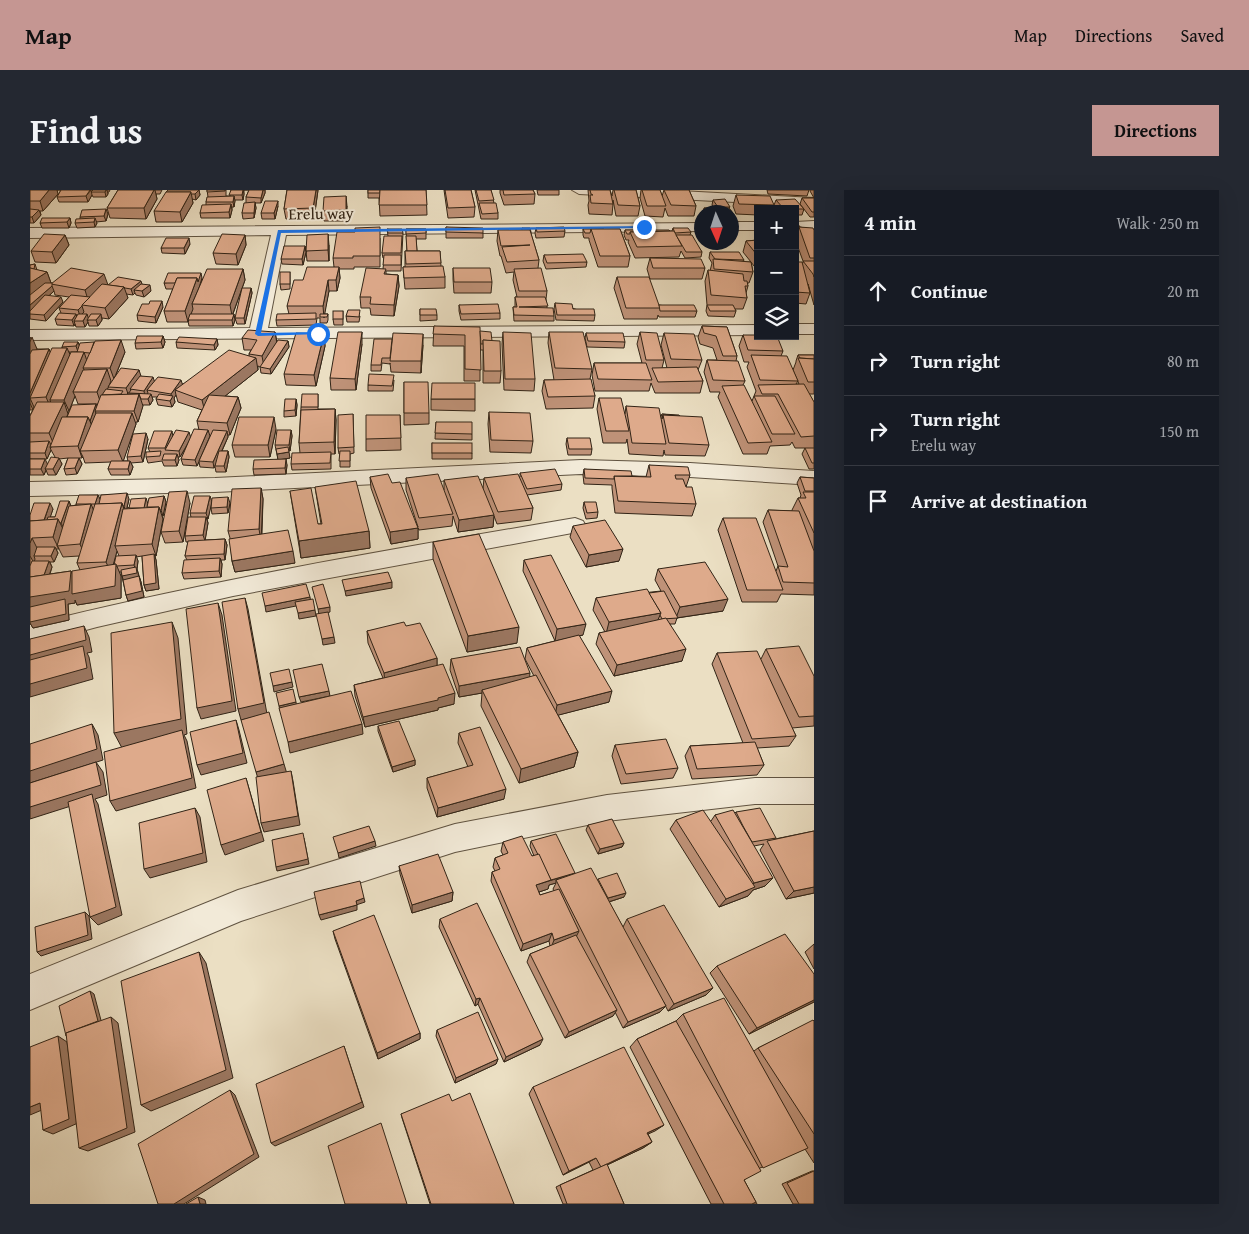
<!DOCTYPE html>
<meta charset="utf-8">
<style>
body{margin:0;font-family:"Gentium Book Plus",serif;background:#242831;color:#f1f3f6}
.controls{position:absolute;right:15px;top:15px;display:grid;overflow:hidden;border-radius:0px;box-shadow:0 5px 20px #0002}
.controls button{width:45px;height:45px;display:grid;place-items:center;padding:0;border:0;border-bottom:1px solid #363941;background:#171b24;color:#f1f3f6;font:25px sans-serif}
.compass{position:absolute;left:664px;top:15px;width:45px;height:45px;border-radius:50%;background:#171b24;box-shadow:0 5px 20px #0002;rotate:177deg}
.stop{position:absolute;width:15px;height:15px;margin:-11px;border:4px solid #1a73e8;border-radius:50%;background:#fff}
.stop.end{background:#1a73e8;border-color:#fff;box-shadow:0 1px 5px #0008}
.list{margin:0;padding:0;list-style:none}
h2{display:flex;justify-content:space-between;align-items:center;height:65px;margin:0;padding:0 20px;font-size:21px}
h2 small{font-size:16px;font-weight:400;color:#9ea1a6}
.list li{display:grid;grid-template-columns:32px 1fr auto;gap:15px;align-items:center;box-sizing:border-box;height:70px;padding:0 20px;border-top:1px solid #363941}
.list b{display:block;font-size:19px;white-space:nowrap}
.list p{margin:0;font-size:16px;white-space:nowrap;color:#9ea1a6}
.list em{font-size:16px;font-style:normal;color:#9ea1a6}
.icon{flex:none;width:28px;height:28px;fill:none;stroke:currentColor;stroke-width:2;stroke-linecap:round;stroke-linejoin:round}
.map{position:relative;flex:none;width:784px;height:1014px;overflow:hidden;border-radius:0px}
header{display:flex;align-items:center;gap:30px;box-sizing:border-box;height:70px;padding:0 25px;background:#c59692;color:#111}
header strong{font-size:24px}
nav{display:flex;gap:28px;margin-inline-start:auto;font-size:18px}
.intro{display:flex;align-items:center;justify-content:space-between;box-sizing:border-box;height:120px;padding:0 30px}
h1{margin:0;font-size:35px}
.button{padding:12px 22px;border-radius:0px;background:#c59692;color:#111;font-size:18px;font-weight:700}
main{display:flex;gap:30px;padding:0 30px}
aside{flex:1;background:#171b24;border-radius:0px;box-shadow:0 5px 20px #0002}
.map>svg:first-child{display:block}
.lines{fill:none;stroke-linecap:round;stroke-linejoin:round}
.street-casing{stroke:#605341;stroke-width:2}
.street{fill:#f2ead8;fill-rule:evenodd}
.wall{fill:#bf9278;stroke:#322416;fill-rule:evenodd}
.shaded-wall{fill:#9b7761;stroke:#322416}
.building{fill:#deaa8b;stroke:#322416}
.route{fill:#1a73e8}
.labels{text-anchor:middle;stroke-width:4;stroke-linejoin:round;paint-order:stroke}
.far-street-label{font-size:16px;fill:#322416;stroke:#f2ead8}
</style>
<header>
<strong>Map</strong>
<nav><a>Map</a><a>Directions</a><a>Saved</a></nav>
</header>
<div class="intro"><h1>Find us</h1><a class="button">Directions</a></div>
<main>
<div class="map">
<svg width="784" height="1014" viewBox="0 0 784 1014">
<rect width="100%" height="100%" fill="#ebdfc3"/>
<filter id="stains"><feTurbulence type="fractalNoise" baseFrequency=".004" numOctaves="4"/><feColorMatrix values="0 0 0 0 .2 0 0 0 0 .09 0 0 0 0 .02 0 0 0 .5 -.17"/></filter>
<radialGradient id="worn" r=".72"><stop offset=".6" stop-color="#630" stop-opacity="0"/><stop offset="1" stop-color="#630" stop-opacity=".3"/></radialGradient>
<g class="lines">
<!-- street casing -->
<g class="street-casing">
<g id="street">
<polygon points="542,0 631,0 784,8 784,16 549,4"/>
<polygon points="784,31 784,39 765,40 765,32"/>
<rect x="702" y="32" width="26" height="8"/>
<polygon points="672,33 672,41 256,45 238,138 728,135 728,145 0,150 0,140 220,138 241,45 0,48 0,38"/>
<rect x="765" y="134" width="19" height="10"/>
<polygon points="551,270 660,273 784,281 784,295 660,287 551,284 185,302 0,306 0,292 185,288"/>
<path d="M 545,328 L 553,331 L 556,336 L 553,341 L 203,406 L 67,437 L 0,455 L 0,435 C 180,390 362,359 545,328 Z"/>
<polygon points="725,588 784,588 784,614 725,614 577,631 425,662 211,731 0,820 0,784 208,700 425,634 577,605"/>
</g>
</g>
<!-- street -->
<use href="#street" class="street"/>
</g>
<!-- wall -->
<g class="wall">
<polygon points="0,0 61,0 61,2 63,0 80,0 79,2 78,2 78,4 76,7 63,7 62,5 58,12 29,12 27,7 31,0 27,0 28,4 13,21 10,21 11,25 4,33 0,33"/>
<polygon points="88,0 132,0 130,4 126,4 127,9 116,29 80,28 77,18"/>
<polygon points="169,0 170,5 166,10 162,9 163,13 152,32 126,32 124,21"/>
<polygon points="177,0 196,0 196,6 200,6 201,0 235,0 235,3 231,13 225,13 226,18 224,28 213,29 212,23 216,13 216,7 219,0 214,0 214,4 213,10 205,10 204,17 202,17 202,20 200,28 171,28 170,23 176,15 176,12 178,7"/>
<polygon points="257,0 288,0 284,29 256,29 254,19"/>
<polygon points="338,0 396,0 397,25 350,26 349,8 338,8"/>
<polygon points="414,0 441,0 445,17 444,27 418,28"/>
<polygon points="445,0 461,0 464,13 468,23 468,29 451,29"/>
<polygon points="470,0 503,0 505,4 504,14 474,15 470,3"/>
<polygon points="507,0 529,0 529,5 508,5"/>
<polygon points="558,0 580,0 582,6 583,0 606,0 610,16 608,26 586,26 583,10 583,14 582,25 559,24 558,15 559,11"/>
<polygon points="611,0 630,0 632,6 634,0 659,0 666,16 664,26 638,26 635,18 633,27 615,26 610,8"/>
<polygon points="737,0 779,0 777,6 738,4"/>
<polygon points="780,0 784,0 784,8 780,1"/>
<polygon points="706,5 744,15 743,19 728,19 728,25 706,24 703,16"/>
<polygon points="772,8 784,8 784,27 780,27 770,14"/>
<polygon points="683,10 700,17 699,18 702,22 702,23 702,22 673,22 674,18 684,18 682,15"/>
<polygon points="746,10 774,19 772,25 765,25 765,19 747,19 744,15"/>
<polygon points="248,16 245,29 232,29 231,23"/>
<polygon points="317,16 316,31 294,31 293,21"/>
<polygon points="78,24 76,31 66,32 67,33 65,37 47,38 45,33 50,29 50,27"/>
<polygon points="40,28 41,33 39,38 12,38 10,33"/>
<polygon points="765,34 770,37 784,40 784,115 778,94 780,103 776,114 765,113 765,72 773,73 773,71 765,49"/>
<polygon points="416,37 453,43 453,48 416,48"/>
<polygon points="492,38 501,42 501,44 509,70 508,78 517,101 516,109 517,118 524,126 524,131 484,131 483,117 485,117 485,107 487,107 483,90 484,82 476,83 471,66 470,66 467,51 468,40 492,40"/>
<polygon points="506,38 535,41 534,47 506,48 505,43"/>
<polygon points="643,38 661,42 660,45 672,62 671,67 655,68 651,61 649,67 605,68 598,52 599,50 596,50 594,45 595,40 642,41"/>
<polygon points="357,39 373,43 371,81 356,81 356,84 368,85 369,96 364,126 341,125 340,118 331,118 330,107 353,79 354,68 353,68 352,63 358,46"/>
<polygon points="376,39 396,39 396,49 386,49 387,61 410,61 411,76 415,87 415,98 375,99 373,77 375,77 375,61 377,61"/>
<polygon points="553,39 590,39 600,66 598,77 568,77 559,50 559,48 554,48 553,45"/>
<polygon points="35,45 39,55 26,73 5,72 1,61"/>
<polygon points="215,45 216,55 208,75 186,74 183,63"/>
<polygon points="350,48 350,77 324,77 324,79 309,79 310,88 307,101 299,101 294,124 298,124 298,130 297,133 290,133 290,128 287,128 286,135 247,136 246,130 259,124 257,116 304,77 303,68"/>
<polygon points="728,50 728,96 725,80 726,75 724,76 721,72 723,82 719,93 717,93 718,96 716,103 717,108 713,119 705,119 706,121 704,127 678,126 676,121 677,115 675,91 678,80 680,81 682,73 679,68 680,62 714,70 713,72 721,72 713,62 716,51"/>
<polygon points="160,54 155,64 132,63 131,58"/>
<polygon points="299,55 299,71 277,71 276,61"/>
<polygon points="275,56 276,62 273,75 252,74 251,69"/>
<polygon points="514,65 557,72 556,77 516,79 513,71"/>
<polygon points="620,68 675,78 672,89 620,89 617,79"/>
<polygon points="5,74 7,80 17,82 21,93 20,93 77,95 112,94 121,101 114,107 106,105 105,103 103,105 96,104 98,108 79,129 72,128 72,130 68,136 59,136 58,132 55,137 46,137 45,134 44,136 27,135 25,129 31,123 29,118 39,107 25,105 24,101 19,106 33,112 16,131 0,129 0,75"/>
<polygon points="423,78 462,92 461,103 424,103 423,89"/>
<polygon points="213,79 215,90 203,124 205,130 203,136 159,136 158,131 158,132 137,132 134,121 143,99 136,99 134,93 172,88 171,92"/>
<polygon points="260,82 260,99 251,100 250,94"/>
<polygon points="587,87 629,115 667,121 665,127 629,127 628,125 627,129 594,129 584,98"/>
<polygon points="221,98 222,103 215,134 207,134 205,128"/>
<polygon points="525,113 565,125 564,131 526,130 524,119"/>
<polygon points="429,115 470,123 470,129 431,130 429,121"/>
<polygon points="133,117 126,133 108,131 107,125"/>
<polygon points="390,119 407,125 407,130 390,131"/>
<polygon points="313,121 313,135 304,135 303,129"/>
<polygon points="316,126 330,126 329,132 317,132"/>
<polygon points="404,136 450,146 462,151 471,181 470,193 453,193 453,160 450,160 450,191 434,191 434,156 403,156"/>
<polygon points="672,136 697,137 707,166 706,171 715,191 713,195 722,211 726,201 717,177 719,172 714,172 709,156 713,145 753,161 751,166 768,191 766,194 769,194 763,180 766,172 766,171 768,165 784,165 784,204 779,204 784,212 784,279 779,279 772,264 775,258 765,258 762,252 760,255 740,256 737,264 713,264 688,207 690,202 680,202 674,182 677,170 687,170 683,158 670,154 668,147"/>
<path d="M 245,142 L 247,152 L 258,151 L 259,157 L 241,184 L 231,183 L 230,177 L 228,176 L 228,180 L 195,206 L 208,207 L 211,218 L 200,245 L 198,245 L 198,247 L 192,261 L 198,261 L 199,267 L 196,282 L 186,282 L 185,277 L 184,278 L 170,277 L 169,272 L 167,276 L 153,275 L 151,269 L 158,254 L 150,267 L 148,267 L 149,270 L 147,276 L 134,276 L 132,271 L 118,273 L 116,267 L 120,262 L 118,258 L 143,246 L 161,247 L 169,240 L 167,231 L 172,220 L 148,212 L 146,205 L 144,208 L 145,212 L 142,217 L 128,215 L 126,209 L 127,207 L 122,207 L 123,210 L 120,215 L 113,215 L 108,232 L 106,232 L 106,234 L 93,271 L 98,271 L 97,267 L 118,249 L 113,272 L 101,273 L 103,277 L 100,285 L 81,285 L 78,279 L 81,272 L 55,273 L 53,267 L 52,268 L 49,268 L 52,274 L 47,284 L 36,285 L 34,279 L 38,268 L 29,269 L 32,274 L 26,285 L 18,285 L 16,280 L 14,285 L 0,285 L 0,269 L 18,274 L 25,267 L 21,260 L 17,269 L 0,269 L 0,224 L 0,225 L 3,220 L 0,220 L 0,147 L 7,159 L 6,159 L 19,159 L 20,162 L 32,158 L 32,157 L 48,152 L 49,156 L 95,162 L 85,187 L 109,180 L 110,186 L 124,191 L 153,194 L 219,166 L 219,164 L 221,160 L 214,160 L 212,148 ZM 39,162 L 47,162 L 40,164 ZM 45,206 L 48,214 L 68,214 L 67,216 L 38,223 L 38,221 L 39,221 Z"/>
<polygon points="473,142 505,189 504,201 474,200 472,154"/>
<polygon points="519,142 562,179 560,189 565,206 563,218 516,219 512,201 514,190 524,190 518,153"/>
<polygon points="610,142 634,170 632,178 637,178 631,155 634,143 672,170 668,180 673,191 670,203 625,203 621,193 619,201 565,201 562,185 564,173 612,173 607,154"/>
<polygon points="556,143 595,152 594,158 557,157 555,148"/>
<polygon points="294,144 295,156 286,196 256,195 254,184"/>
<polygon points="133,146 135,152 133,158 106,159 105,153"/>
<polygon points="187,149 188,155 185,160 147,158 146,152"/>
<polygon points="362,152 393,155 391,183 361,182 360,173 360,174 352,173 351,181 341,181 341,175"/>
<polygon points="332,154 326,200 301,200 300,188"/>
<polygon points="364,190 363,201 338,201 338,195"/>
<polygon points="374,192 399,223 399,234 374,235"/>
<polygon points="288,204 288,219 305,219 306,230 305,264 301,264 301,279 262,280 261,274 270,263 269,253 271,217"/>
<polygon points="569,208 595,224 596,216 631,226 632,224 650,226 679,255 675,266 635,265 634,260 633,266 599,264 597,249 596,253 573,253 567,219"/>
<polygon points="266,209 267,215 266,226 254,227 254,221"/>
<polygon points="401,209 445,209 445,221 401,220"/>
<polygon points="459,222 503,251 501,263 460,262 458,234"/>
<polygon points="323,224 324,263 320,264 320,277 310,277 310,264 309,264 308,258"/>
<polygon points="370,225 371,260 336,261 336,249"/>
<polygon points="406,232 442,244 442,250 405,249"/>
<polygon points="246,239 240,267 205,267 202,255"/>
<polygon points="261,240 262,246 260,261 258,261 260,268 254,269 257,275 256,284 224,285 223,279 248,269 245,255"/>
<polygon points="537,248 562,259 561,265 538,265 536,254"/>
<polygon points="402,253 442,263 442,269 402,269"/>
<polygon points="619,275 660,285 656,297 666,314 662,326 585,323 582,298 582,295 554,294 553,285 554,279 602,286 616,287"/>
<polygon points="490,283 532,294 531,300 497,305 503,318 501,330 467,334 464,326 463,337 428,342 423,326 422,336 389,340 388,338 388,349 361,354 341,298 340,287 362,293 388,337 376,300 376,288 414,300 414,290 453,299 454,288 490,287"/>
<polygon points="770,287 784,288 784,405 751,404 747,412 712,412 688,340 693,328 746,381 748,376 733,332 738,320 762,321 762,320 768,308 770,308 771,305 767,293"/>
<polygon points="285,297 339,341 340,358 271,368 260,301 288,334 291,334"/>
<polygon points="231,298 233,309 232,344 265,373 205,382 202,371 200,348 198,341"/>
<path d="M 68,305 L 70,310 L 99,309 L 97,318 L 118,313 L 134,306 L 136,312 L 133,326 L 132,326 L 133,329 L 126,366 L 125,366 L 126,370 L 129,399 L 116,401 L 114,395 L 112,366 L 106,367 L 108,371 L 107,379 L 111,392 L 114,407 L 98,411 L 96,405 L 91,382 L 89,382 L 91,386 L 91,408 L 47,415 L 45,410 L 45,413 L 38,414 L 39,430 L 3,438 L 0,433 L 0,325 L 23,319 L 20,327 L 25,327 L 39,311 L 41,316 L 46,315 L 46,314 ZM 26,359 L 29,359 L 33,367 L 49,366 L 47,373 L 50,380 L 42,384 L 41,381 L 20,384 L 22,377 L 20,372 L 24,372 L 28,363 ZM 87,361 L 89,366 L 84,375 L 83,375 Z"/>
<polygon points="182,312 200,313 198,323 182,324 181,318 181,313 178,329 177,329 178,333 175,350 195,349 197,355 195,370 191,370 192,374 191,387 154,389 152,383 157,370 155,366 158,352 156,352 155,346 161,327 160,323"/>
<polygon points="554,312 568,322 567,328 556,329 553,318"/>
<polygon points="160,313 153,352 135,353 131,342"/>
<polygon points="543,336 589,371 556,377 540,347"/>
<polygon points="403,352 487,453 437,462 403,369"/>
<polygon points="494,370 553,445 549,446 579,512 528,525 548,562 544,577 489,593 451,516 452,503 429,507 420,480 421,469 500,487 504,486 495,469 497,458 525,451 493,381"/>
<polygon points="628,379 693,421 647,428 645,434 640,434 652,471 584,486 566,454 569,443 575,442 563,420 566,408 631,401 625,390"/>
<polygon points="376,436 407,468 407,476 424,514 408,518 408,520 335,537 325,506 324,495 353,488 338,453 337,441"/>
<polygon points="736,459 784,486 784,536 762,538 766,546 759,556 727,558 734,575 727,585 662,589 655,566 660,556 713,553 682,474 687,463 731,469"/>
<polygon points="348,536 385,570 385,575 363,582 348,541"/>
<polygon points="429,543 474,609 407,627 397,598 397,588 438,577 428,553"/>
<polygon points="585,555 648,578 643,588 591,594 582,566"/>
<polygon points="706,622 745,649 784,641 784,703 756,709 730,660 734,654 724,656 735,696 723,700 718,706 689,717 640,639 646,630 681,631 685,625 705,623"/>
<polygon points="558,635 594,653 592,657 568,664 556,640"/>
<path d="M 501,651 L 545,683 L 544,684 L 568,690 L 568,689 L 594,707 L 579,712 L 593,737 L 597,729 L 676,805 L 638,821 L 633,811 L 636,816 L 630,822 L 593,838 L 585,822 L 583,826 L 535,848 L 497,772 L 500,764 L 520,756 L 519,751 L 491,761 L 461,691 L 462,682 L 465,681 L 463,677 L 465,668 L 473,665 L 471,661 L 473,652 L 502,666 L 504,666 L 500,656 ZM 526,693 L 523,699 L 524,701 L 510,705 L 509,702 L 518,699 L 519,695 Z"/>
<polygon points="369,676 423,702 422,711 382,723 370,684"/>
<polygon points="410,729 510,855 474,872 448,814 445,816 409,737"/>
<polygon points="303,741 390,843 390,849 348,869 305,749"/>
<polygon points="784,754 784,779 775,762"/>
<polygon points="687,776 784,784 784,812 719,844 680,783"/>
<polygon points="653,824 724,861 728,858 784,831 784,973 775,959 730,978 714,990 727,1014 681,1014 600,857 607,849 646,831"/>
<polygon points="407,840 468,869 466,874 425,893 406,846"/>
<polygon points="503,897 634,935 618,944 622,952 613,958 577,975 594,1014 533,1014 526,997 530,995 563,980 559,972 533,985 499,904"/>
<polygon points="422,911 484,1014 400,1014 372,928 371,924"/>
<polygon points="782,981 784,981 784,1014 763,1014 752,994"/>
</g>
<!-- shaded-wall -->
<g class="shaded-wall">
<polygon points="19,0 27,0 28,4 13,21 10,11"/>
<polygon points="61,0 62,5 58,12 56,6"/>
<polygon points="76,0 77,0 78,4 76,7 75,2"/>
<polygon points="124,0 125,0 127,9 116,29 114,18"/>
<polygon points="169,0 170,5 166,10 165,4"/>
<polygon points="213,0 214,4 213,10 212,5"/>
<polygon points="233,0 235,0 235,3 231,13 231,8"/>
<polygon points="286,0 288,0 284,29 283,18"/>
<polygon points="161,2 163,13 152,32 150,22"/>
<polygon points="204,6 205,11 204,17 203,12"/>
<polygon points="316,6 317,16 316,31"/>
<polygon points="248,11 248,16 245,29 244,23"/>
<polygon points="225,12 226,18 224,28 224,23"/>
<polygon points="201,14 202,20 200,28 199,22"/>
<polygon points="76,19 78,24 76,31 74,26"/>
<polygon points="9,20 11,25 4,33 2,27"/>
<polygon points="40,28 41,33 39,38 37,32"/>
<polygon points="65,28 67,33 65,37 64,32"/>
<polygon points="298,44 299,55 299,71 298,60"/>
<polygon points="35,45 39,55 26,73 22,62"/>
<polygon points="215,45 216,55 208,75 206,64"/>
<polygon points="159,48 160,54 155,64 154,58"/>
<polygon points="275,56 276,62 273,75 272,69"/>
<polygon points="309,77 310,88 307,101 306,90"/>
<polygon points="213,79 215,90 202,126 200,115"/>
<polygon points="17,82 21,93 0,108 0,93"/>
<polygon points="171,83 172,88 169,98 162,114 163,119 158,132 155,121 167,88"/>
<polygon points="74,84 78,95 58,110 55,100"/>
<polygon points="368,85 369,96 364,126 364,115"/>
<polygon points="298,90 299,101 294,128 293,116"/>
<polygon points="111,91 113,97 104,100 105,103 103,105 101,99"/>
<polygon points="120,95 121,101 114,107 112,101"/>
<polygon points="22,96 24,101 0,123 0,115"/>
<polygon points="94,97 98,108 79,129 75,118"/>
<polygon points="221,98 222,103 215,134 214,128"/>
<polygon points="31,107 33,112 16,131 14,125"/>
<polygon points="132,111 133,117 126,133 125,127"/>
<polygon points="52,116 54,122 50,126 48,120"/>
<polygon points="46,124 48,130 44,131 45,134 44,136 42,130"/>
<polygon points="57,124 59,130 57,130 58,132 55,137 53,131"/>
<polygon points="71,124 72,130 68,136 66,130"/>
<polygon points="204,124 205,130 203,136 202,130"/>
<polygon points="245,142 247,154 234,177 232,166"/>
<polygon points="332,142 332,154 326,200 325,189"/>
<polygon points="294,144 295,156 286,196 284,185"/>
<polygon points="393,144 393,155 391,183 391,171"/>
<polygon points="133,146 135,152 133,158 131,152"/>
<polygon points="2,147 7,159 0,174 0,152"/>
<polygon points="187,149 188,155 185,160 184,155"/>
<polygon points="91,150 95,162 84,189 80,178"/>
<polygon points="258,151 259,157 241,184 240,179"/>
<polygon points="48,152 50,157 48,162 46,156"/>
<polygon points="37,158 42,169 20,210 22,216 21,219 16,207"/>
<polygon points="19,159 24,171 0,208 0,203"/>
<polygon points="54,162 58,174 53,178 55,181 43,202 45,206 39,221 34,210"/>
<polygon points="226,168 228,180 175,222 172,210"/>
<polygon points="77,179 81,191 71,214 67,202"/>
<polygon points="109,180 111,186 102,199 100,199 101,200 98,204 96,198"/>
<polygon points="123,187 125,193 117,200 118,203 115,207 114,201"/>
<polygon points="151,190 153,196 145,200 146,205 144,208 145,212 142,217 140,211 142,208 141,204"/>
<polygon points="109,204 113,216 108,232 104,221"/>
<polygon points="121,204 123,210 120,215 118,209"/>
<polygon points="208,207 211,218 200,245 197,233"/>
<polygon points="0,208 4,217 3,220 0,213"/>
<polygon points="266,209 267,215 266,226 265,220"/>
<polygon points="34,212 38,224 24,255 19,243"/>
<polygon points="66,214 69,220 65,221 67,226 63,237 60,231"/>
<polygon points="305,219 306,230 305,264 304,252"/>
<polygon points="102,223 106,234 93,272 88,260"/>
<polygon points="58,227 63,238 50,261 53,267 52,268 48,256"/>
<polygon points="244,227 246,239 240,267 238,255"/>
<polygon points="178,240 180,246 167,276 165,270"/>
<polygon points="261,240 262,246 260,261 259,255"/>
<polygon points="142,241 143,247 136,260 135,258"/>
<polygon points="197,241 198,247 184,278 183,272"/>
<polygon points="159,242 161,248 150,267 149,261"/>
<polygon points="116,243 118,249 113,272 111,266"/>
<polygon points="19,251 22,257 20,257 21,260 17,269 15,263"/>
<polygon points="198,261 199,267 196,282 194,276"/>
<polygon points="259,262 260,268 248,270 247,264"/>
<polygon points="147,264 149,270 147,276 145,270"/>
<polygon points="29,268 32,274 26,285 23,279"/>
<polygon points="49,268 52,274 47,284 45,278"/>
<polygon points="15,269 18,275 15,279 16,280 14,285 11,279"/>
<polygon points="256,269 257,275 256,284 255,278"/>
<polygon points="100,271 103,277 100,285 98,279"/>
<polygon points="231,298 233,309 231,351 229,339"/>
<polygon points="157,301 160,313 153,352 149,341"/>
<polygon points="97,303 99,309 96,322 94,316"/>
<polygon points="68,305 71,311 67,320 65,314"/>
<polygon points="134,306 136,312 133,326 131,320"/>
<polygon points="180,306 182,312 178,329 176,323"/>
<polygon points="198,307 200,313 198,323 197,317"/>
<polygon points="116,308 118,314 115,328 113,322"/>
<polygon points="39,311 41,317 34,339 31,333"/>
<polygon points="20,313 23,319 18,334 13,334"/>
<polygon points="92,313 96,325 85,356 87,361 81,383 76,372"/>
<polygon points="61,314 66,326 55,366 50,354"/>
<polygon points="129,317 133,329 126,366 122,354"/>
<polygon points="464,325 463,337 428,342 429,330"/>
<polygon points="176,327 178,333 175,351 173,345"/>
<polygon points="28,329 34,341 27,356 29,359 23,347"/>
<polygon points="388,338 388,349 361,354 360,342"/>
<polygon points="339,341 340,358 271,368 269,351"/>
<polygon points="2,348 8,360 4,366 5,369 4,373 0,366 0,353"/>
<polygon points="195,349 197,355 195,370 194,364"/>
<polygon points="25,357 28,363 24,372 21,366"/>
<polygon points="593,359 589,371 556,377 559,365"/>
<polygon points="263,361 265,373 205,382 202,371"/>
<polygon points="124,364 126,370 129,399 116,401 114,395"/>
<polygon points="106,365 108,371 107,379 108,383 109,389 94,392 92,386 106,381 104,375"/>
<polygon points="190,368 192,374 191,387 189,381"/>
<polygon points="19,371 22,377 16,394 13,388"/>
<polygon points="86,374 91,386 91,408 47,415 45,410 45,413 38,414 39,430 3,438 0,433 0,407 41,381 46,393"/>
<polygon points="109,386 111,392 114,407 98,411 96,405"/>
<polygon points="362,392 362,398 316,406 315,401"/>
<polygon points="280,407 281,413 236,422 235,416"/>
<polygon points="215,408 218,419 237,524 211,530 208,519"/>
<polygon points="698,409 693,421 646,428 650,417"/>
<polygon points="188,413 192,425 206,521 171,529 167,518"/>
<polygon points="300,417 300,422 289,425 288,419"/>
<polygon points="285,420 286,426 269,429 268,423"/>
<polygon points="631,423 626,434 576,444 579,432"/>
<polygon points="142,432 148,448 157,544 154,545 157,551 166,598 86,621 80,611 92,558 84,543"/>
<polygon points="556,434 553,445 525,451 527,439"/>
<polygon points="54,436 59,447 62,462 57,463 59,467 63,489 0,507 0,465"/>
<polygon points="489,437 487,453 437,462 438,446"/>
<polygon points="304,447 305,453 293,455 292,449"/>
<polygon points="656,459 652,471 584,486 587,475"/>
<polygon points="407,468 407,479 355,494 354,483"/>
<polygon points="500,483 499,494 452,500 452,503 429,507 429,496"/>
<polygon points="262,492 263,497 244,502 243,496"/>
<polygon points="299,501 300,506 271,512 269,507"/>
<polygon points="582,501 579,512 525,526 527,515"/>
<polygon points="425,503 424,514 408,518 408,520 335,537 333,527"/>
<polygon points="266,512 267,518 250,521 249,516"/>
<polygon points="206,530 209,540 217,573 171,585 167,575"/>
<polygon points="62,534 68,545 73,570 0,593 0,581"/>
<polygon points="332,534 333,544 260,563 258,552"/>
<polygon points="548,562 544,577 489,593 491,579"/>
<polygon points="385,570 385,575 363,582 362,577"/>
<polygon points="66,572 73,582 77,605 65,609 68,614 92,725 68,735 60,727 63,609 0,629 0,617"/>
<polygon points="254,574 257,584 229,592 226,582"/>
<polygon points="261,581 263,591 270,635 234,642 231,633"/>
<polygon points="216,588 234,651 195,665 191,655"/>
<polygon points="476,599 474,609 407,627 408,618"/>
<polygon points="165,618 170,627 177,672 120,688 114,679"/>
<polygon points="274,648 279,674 247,681 246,677"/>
<polygon points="345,651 346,656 309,668 308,663"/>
<polygon points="594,653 592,657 568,664 570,659"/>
<polygon points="545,683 543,687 526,690 526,693 519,695 518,699 503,704 506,695"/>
<polygon points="743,688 735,696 723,700 718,706 689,717 696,709 718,700 724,693"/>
<polygon points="784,697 784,703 756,709 764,701"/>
<polygon points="423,702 422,711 382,723 382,715"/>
<polygon points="596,703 594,707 575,713 578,708"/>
<polygon points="334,708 335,712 326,715 326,711"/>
<polygon points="327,715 327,720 291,730 289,725"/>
<polygon points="55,722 59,726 62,749 11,766 7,762"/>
<polygon points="549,741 545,749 521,758 524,750"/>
<polygon points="522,743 519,751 491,761 493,754"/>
<polygon points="169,762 176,773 203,888 121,921 111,915"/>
<polygon points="683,798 676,805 638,821 644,814"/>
<polygon points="60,801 64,804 72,834 40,849 36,846"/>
<polygon points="450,808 448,814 445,816 446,809"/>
<polygon points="784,810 784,812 719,844 727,838"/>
<polygon points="636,816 630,822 593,838 598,832"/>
<polygon points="587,820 583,826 535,848 539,842"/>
<polygon points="81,827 88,833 105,942 58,961 49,958"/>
<polygon points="390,843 390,849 348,869 347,863"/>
<polygon points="28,846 37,852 48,933 23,944 13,940"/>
<polygon points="513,849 510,855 474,872 476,867"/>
<polygon points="314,856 334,917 245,956 241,953"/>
<polygon points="468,869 466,874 425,893 426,888"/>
<polygon points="200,900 205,905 229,967 154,1014 144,1014"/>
<polygon points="10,913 19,917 0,925 0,917"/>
<polygon points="634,935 625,941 609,948 617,943"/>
<polygon points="622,952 613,958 564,981 571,977"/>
<polygon points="566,968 559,972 533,985 539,981"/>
<polygon points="168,1007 175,1010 176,1014 170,1014"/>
</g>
<!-- building -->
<g class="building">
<polygon points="0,0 19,0 10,11 0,11"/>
<polygon points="31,0 60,0 56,6 27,7"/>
<polygon points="63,0 76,0 75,2 61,2"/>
<polygon points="88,0 124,0 114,18 77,18"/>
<polygon points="138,0 169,0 165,4 161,4 161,2 136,2"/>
<polygon points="177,0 195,0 195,1 177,2"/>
<polygon points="201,0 213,0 212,5 199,5"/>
<polygon points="219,0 233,0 231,8 216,7"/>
<polygon points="257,0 286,0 283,18 254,19"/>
<rect x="338" y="0" width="12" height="3"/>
<polygon points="350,0 396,0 397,15 349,15"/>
<polygon points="415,0 441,0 445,17 418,18"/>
<polygon points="446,0 461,0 464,10 449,11"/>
<polygon points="473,0 503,0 505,4 474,5"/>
<polygon points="560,0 580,0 583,14 561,13 560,5 563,5 561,4"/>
<polygon points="584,0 606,0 610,16 588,15"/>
<polygon points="612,0 630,0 636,16 617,16"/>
<polygon points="634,0 659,0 666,16 641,15"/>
<polygon points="136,2 161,2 150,22 124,21"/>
<polygon points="706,5 740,6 744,15 709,14"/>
<polygon points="204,6 203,12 176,12 177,7"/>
<polygon points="316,6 316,20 293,21 294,7"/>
<polygon points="772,8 784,8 784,22 782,22"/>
<polygon points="695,9 700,17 688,17 683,10"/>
<polygon points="765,9 774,19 754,19 746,10"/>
<polygon points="235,11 248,11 244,23 231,23"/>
<polygon points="225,12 224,23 212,23 214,13"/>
<polygon points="449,13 466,13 468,23 452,24"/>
<polygon points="201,14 199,22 170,23 172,15"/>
<polygon points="674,18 699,18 702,22 677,22"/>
<polygon points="0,19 9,20 2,27 0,27"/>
<polygon points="76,19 74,26 50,27 52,20"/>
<polygon points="12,28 40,28 37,32 10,33"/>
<polygon points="65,28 64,32 45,33 46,29"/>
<polygon points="765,34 768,34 770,37 769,37 767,41 765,41"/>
<polygon points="350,37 350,66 323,66 323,68 303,68 307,42 325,42 325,38"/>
<polygon points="416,37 453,38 453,43 416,42"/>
<polygon points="534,37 535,41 507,42 506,38"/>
<polygon points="769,37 783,38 784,40 784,68 780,68"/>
<polygon points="492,38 500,38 501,42 500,42 500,40 492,40"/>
<polygon points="643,38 658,38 661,42 645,43"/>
<polygon points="357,39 372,39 373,43 358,43"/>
<polygon points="376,39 396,39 396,43 376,44"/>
<polygon points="553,39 574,39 561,39 560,43 555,43"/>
<polygon points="561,39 590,39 600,66 570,66"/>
<polygon points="468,40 500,40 509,70 477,72 472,57 500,55 471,56"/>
<polygon points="595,40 639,40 640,41 600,42 600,44 597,44"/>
<polygon points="644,41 652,56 607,57 600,42"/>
<polygon points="14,44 35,45 22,62 1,61"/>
<polygon points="192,44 215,45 206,64 183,63"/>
<polygon points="298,44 298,60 276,61 277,45"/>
<polygon points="646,45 662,45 672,62 656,62"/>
<polygon points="354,46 372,46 371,63 352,63"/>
<polygon points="376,46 386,46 387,61 377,61"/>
<polygon points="136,48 159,48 154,58 131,58"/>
<polygon points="728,50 728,65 727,65 716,51"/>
<polygon points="254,56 275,56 272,69 251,69"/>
<polygon points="375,61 410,61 411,73 376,74"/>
<polygon points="680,62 709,62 714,70 685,69"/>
<polygon points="553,64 557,72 517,73 514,65"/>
<polygon points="354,65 371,65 371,75 353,75"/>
<polygon points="620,68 671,69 675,78 623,78"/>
<polygon points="683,69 721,72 723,82 684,79"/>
<polygon points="773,71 784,71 784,87 783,84"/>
<polygon points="765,72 772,72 780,103 765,102"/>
<polygon points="5,74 4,79 0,78 0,75"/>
<polygon points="413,76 415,87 374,88 373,77"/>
<polygon points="277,77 309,77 306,90 298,90 293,116 257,116 264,90 273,90"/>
<polygon points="0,78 17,82 0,93"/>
<polygon points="41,78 74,84 55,100 21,94"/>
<polygon points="336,78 356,79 354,84 368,85 364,115 340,114 341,107 330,107"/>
<polygon points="423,78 460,78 462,92 424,92"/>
<polygon points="511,78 517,101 489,101 484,79"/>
<polygon points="177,79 213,79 200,115 162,114"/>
<polygon points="678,80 713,84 714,91 717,91 718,96 715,96 717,108 681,105"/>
<rect x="250" y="82" width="10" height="12"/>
<polygon points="138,83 171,83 168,92 167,88 147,88 145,93 134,93"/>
<polygon points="88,87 111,91 101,99 95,98 94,97 78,95"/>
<polygon points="587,87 619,87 630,118 596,118"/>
<polygon points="147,88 167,88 155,121 134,121"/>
<polygon points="15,93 22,93 22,96 0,115 0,105"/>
<polygon points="72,94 94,97 75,118 52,115"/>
<polygon points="111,94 120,95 112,101 104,100"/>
<polygon points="212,98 221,98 214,128 205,128"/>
<polygon points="15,105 31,107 14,125 0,124 0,121"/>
<polygon points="41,105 60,107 52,115 52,116 48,120 29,118"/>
<polygon points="485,107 515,107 518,116 489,117 523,118 524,126 484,125 483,117 487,117"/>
<polygon points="120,111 132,111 125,127 107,125 112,114 119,114"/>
<polygon points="525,113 542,114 543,119 564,119 565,125 527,125"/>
<polygon points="468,114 470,123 431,124 429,115"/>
<polygon points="629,115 664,115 667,121 630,121"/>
<polygon points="677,115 703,115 706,121 680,121"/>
<polygon points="390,119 406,119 407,125 390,125"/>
<polygon points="318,120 330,120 329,127 316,126"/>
<rect x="303" y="121" width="10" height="8"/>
<polygon points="29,123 46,124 42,130 25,129"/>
<polygon points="286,123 286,129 246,130 247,124"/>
<polygon points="48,124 57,124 53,131 44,131"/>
<polygon points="61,124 71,124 66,130 57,130"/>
<polygon points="160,124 204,124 202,130 158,130"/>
<polygon points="290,124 298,124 297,127 290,127"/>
<polygon points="404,136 450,137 451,180 435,179 435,145 403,144"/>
<polygon points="672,136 697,137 707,166 693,166 686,146 674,143"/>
<polygon points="218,140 245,142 232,166 219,164 227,150 212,148"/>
<polygon points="450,141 461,142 462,151 453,150 453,154 451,154"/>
<polygon points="308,142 332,142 325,189 300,188"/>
<polygon points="473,142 501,143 505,189 475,189"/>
<polygon points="519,142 553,142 562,179 525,178"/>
<polygon points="610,142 627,143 634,170 616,170"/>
<polygon points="266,143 294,144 284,185 254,184"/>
<polygon points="363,143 393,144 391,171 360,171"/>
<polygon points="556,143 593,143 595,152 558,151"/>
<polygon points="634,143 664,144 672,170 641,169"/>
<polygon points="713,145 728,145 728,146 747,146 753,161 718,160"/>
<polygon points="107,146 133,146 131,152 105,153"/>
<polygon points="149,147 187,149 184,155 146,152"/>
<polygon points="344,149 362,149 360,168 352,168 351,175 341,175"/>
<polygon points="91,150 80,178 53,178 65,151"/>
<polygon points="248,150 258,151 240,179 230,177"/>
<polygon points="453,150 470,151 471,181 454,181"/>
<polygon points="34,152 48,152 46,156 32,157"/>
<polygon points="64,152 60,163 47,162 50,153"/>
<polygon points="22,158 37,158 16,207 0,208"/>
<polygon points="19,159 0,203 0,164 2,160"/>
<polygon points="199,160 226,168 172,210 145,200"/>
<polygon points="41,162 54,162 34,210 20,210"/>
<polygon points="721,165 757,166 768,191 730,190"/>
<polygon points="768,165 784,165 784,169 770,168"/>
<polygon points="768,168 784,169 784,192 778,192"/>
<polygon points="677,170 708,171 715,191 683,190"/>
<polygon points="564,173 616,173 622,190 568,189"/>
<polygon points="667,177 673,191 628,192 622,178"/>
<polygon points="91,178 109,180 96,198 78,197"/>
<polygon points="77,179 67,202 43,202 53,180"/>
<polygon points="339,184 364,185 362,196 338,195"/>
<polygon points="110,186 123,187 114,201 100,199"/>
<polygon points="128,187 151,190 141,204 117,200"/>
<polygon points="561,189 565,206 518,207 514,190"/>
<polygon points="374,192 398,192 399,223 374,223"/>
<polygon points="402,193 445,193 445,209 401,209"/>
<polygon points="774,194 784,212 784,246 771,247 748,204 732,204 728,195"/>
<polygon points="714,195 742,252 718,253 692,196"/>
<polygon points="76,199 93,201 91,204 72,205"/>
<polygon points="98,203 121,204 118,209 111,209 109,204 97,204"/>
<polygon points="109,204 104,221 65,221 71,205"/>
<polygon points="129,204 143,206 140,211 126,209"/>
<polygon points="272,204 288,204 288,217 271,217"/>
<polygon points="179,205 208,207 197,233 167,231"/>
<polygon points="724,206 745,206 765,244 742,244"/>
<polygon points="569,208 591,208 599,241 576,241"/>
<polygon points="255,209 266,209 265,220 254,221"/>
<polygon points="7,212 34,212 19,243 0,243 0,226"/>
<polygon points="66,214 60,231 58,227 37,227 42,215"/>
<polygon points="596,216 629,218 636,254 602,253"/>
<polygon points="305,219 304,252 269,253 271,220"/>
<polygon points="459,222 500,223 503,251 461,250"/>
<polygon points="66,223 102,223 88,260 50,261"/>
<polygon points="323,224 324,257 308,258 308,225"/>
<polygon points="632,224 649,225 650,226 633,225 632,229"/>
<polygon points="336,225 370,225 371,248 336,249"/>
<polygon points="633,225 672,227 679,255 639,253"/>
<polygon points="32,227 58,227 48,256 20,257"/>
<polygon points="209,227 244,227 238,255 202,255"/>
<polygon points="406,232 442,232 442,244 405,243"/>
<polygon points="164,239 178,240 165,270 151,269"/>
<polygon points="146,240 159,242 149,261 135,260"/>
<polygon points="183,240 197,241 183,272 169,271"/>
<polygon points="247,240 261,240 259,255 245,255"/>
<polygon points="124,241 142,241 135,258 118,258"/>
<polygon points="116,243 111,266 97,267 103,244"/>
<polygon points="537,248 560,248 562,259 539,259"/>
<polygon points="19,251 15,263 0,263 0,252"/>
<rect x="402" y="253" width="40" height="10"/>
<polygon points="258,257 259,262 247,264 246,259"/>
<polygon points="775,258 784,258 784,273 782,273"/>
<polygon points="131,261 130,266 116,267 116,262"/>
<polygon points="189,261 198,261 194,276 185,276"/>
<polygon points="310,261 320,261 320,271 309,271"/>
<polygon points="301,262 300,273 261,274 262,263"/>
<polygon points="134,264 147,264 145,270 132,270"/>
<polygon points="21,267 29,268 23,279 15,279"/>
<polygon points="38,268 49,268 45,278 34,279"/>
<polygon points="0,269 15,269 11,279 0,279"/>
<polygon points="256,269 255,278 223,279 224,270"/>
<polygon points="81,271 100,271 98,279 78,279"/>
<polygon points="619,275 658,277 660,285 645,285 646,289 653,289 656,297 662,297 666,314 588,311 584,286 621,287"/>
<polygon points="525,279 532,294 497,299 490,283"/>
<polygon points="554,279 601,281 602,286 584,286 584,289 555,288"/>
<polygon points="358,284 362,293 370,292 388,338 360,342 340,287"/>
<polygon points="408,284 423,324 389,328 376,288"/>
<polygon points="488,284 503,318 468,322 454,288"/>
<polygon points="448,286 464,325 429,330 414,290"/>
<polygon points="770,287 784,288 784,301 775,301"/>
<polygon points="326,291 339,341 269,351 260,301 281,298 288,334 292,334 285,297"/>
<polygon points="231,298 229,339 198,341 202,299"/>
<polygon points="157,301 149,341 131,342 139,302"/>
<polygon points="773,302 784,302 784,343 768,308 776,308"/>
<polygon points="97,303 94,316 93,316 92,313 69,314 71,305"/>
<polygon points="49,305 68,305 65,314 46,314"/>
<polygon points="134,306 131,320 130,320 129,317 117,317 119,308"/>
<polygon points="164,306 180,306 176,323 160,323"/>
<polygon points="198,307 197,317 181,318 182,308"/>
<polygon points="116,308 114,318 99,318 101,309"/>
<polygon points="30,311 39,311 31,333 30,333 28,329 17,330 18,327 25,327"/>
<polygon points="554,312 566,312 568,322 557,323"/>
<polygon points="4,313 20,313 14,330 0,331 0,325"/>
<polygon points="92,313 76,372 47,373 65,314"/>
<polygon points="61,314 50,354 27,356 39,316"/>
<polygon points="129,317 122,354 85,356 93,319"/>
<polygon points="738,320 769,321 784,361 784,393 753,392 748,376 758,377"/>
<polygon points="158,327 176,327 173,345 155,346"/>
<polygon points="693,328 726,328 753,400 717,400"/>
<polygon points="28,329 23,347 2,348 0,353 0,331"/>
<polygon points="575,330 593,359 559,365 543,336"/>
<polygon points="258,340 263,361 202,371 199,349"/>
<polygon points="449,344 489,437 438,446 403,352"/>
<polygon points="195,349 194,364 155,366 158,351"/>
<polygon points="7,357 25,357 21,366 4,366"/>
<polygon points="124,364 126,393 114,395 112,366"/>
<polygon points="106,365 104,375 86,376 86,374 84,375 86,366"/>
<polygon points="521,365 556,434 527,439 494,370"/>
<polygon points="190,368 189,381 152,383 154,370"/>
<polygon points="2,371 19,371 14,385 0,387 0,376"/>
<polygon points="675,372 698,409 650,417 628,379"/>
<polygon points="86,374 85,396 42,404 42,381"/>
<polygon points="106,377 107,383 92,386 91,380"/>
<polygon points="41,381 39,401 0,407 0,387"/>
<polygon points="358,382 362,392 315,401 312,390"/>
<polygon points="109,386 112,401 96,405 93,390"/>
<polygon points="276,394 280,407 235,416 232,403"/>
<polygon points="293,394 300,417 288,419 282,397"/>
<polygon points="617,399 631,423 579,432 566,408"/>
<polygon points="634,401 648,428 632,429 630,425 631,423 619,403"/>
<polygon points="215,408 234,513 208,519 192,412"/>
<polygon points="35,409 36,424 0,432 0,417"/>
<polygon points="283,409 285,420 268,423 265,412"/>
<polygon points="188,413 202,511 167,518 156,419"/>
<polygon points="298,422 304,447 292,449 286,424"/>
<polygon points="636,428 656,459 587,475 569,443"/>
<polygon points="142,432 151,529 84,543 81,443"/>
<polygon points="374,432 376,436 390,433 407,468 354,483 337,441"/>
<polygon points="54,436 56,450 0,465 0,449"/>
<polygon points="549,445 582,501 527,515 497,458"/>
<polygon points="53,456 57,478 0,494 0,470"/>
<polygon points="769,456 784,486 784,526 769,527 736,459"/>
<polygon points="490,457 500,483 429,496 421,469"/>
<polygon points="727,461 766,546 722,549 687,463"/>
<polygon points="292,474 299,501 269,507 263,480"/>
<polygon points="413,474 425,503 408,508 408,510 333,527 324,495"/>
<polygon points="259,479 262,492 243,496 240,483"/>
<polygon points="506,485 548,562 491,579 452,500"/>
<polygon points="263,499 266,512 249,516 246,503"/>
<polygon points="321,501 332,534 258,552 249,518"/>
<polygon points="239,522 254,574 226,582 211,530"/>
<polygon points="206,530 213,563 167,575 160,542"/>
<polygon points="369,531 385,570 362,577 348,536"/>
<polygon points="62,534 67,559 0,581 0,554"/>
<polygon points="450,537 476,599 408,618 397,588 443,575 429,543"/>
<polygon points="152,540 162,588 80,611 74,562"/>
<polygon points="636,549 648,578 596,584 585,555"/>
<polygon points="725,552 734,575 667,579 660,556"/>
<polygon points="66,572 71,595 0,617 0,593"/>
<polygon points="261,581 268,626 231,633 226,587"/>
<polygon points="216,588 231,642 191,655 177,600"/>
<polygon points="62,604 86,717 60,727 38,612"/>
<polygon points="165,618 173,663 114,679 109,633"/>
<polygon points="730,618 746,648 722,652 713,636 706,622"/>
<polygon points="673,620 725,697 696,709 646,630"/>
<polygon points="703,620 743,688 724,693 685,625"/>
<polygon points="582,629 594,653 570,659 558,635"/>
<polygon points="339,636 345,651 308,663 303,647"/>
<polygon points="784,641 784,697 764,701 737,651"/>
<polygon points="273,643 278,669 246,677 242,650"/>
<polygon points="526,644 545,683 521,690 501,651"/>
<polygon points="492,646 502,666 509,664 521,690 506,695 510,705 529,699 549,741 524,750 522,743 493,754 462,682 470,679 465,668 478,663 473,652"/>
<polygon points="408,664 423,702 382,715 369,676"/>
<polygon points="561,678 636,816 598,832 526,690"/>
<polygon points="587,683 596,703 578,708 568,689"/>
<polygon points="330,691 334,708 326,711 327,715 289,725 284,702"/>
<polygon points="447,713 513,849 476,867 450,808 446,809 410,729"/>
<polygon points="634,715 683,798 644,814 597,729"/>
<polygon points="55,722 58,745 7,762 5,737"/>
<polygon points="344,725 390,843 347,863 303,741"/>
<polygon points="755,744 784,784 784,810 727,838 687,776"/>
<polygon points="546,745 587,820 539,842 500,764"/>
<polygon points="169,762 196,880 111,915 91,791"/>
<polygon points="60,801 68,831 36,843 37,846 36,846 29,816"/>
<polygon points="694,808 778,958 733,978 653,824"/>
<polygon points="448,822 468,869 426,888 407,840"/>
<polygon points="81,827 97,938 49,958 36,843"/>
<polygon points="783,830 784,831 784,944 728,858"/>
<polygon points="646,831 731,981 714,990 726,1012 722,1014 694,1014 607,849"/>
<polygon points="28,846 39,929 13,940 10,913 0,917 0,857"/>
<polygon points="314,856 332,912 241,953 226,894"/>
<polygon points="594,857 634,935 617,943 622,952 571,977 566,968 539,981 503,897"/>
<polygon points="200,900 224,964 144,1014 128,1014 108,954"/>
<polygon points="440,903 484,1014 401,1014 371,924 419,904 422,911"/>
<polygon points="351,933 377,1014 315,1014 298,956"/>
<polygon points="577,974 594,1014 537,1014 530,995"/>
<polygon points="784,981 784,1014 769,1014 757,993"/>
<polygon points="168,1007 170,1014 156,1014"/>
</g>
<!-- route -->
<polygon class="route" points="614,36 616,38 251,43 231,143 288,142 291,144 228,146 225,144 248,40"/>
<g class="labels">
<!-- far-street labels -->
<g class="far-street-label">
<text transform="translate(291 23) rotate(-1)" y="6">Erelu way</text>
</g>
</g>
<rect width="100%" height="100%" filter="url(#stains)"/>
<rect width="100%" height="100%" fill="url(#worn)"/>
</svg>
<div class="controls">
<button>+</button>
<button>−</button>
<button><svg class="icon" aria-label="layers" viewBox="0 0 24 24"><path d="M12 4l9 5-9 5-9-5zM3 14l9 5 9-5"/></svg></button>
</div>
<svg class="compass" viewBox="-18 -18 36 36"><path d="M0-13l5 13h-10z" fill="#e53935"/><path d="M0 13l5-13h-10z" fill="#9ea1a6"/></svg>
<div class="stop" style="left:288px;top:144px"></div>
<div class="stop end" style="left:614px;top:37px"></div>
</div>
<aside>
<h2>4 min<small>Walk · 250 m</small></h2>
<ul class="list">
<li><svg class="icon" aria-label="ahead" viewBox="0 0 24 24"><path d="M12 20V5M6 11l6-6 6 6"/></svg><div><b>Continue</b></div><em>20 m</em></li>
<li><svg class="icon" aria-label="right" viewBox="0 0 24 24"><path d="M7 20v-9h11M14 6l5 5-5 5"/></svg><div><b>Turn right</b></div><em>80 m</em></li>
<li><svg class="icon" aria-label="right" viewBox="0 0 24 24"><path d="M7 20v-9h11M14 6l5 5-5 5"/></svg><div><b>Turn right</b><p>Erelu way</p></div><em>150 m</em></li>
<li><svg class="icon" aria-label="arrive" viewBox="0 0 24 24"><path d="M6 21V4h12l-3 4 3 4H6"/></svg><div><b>Arrive at destination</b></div></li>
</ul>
</aside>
</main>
